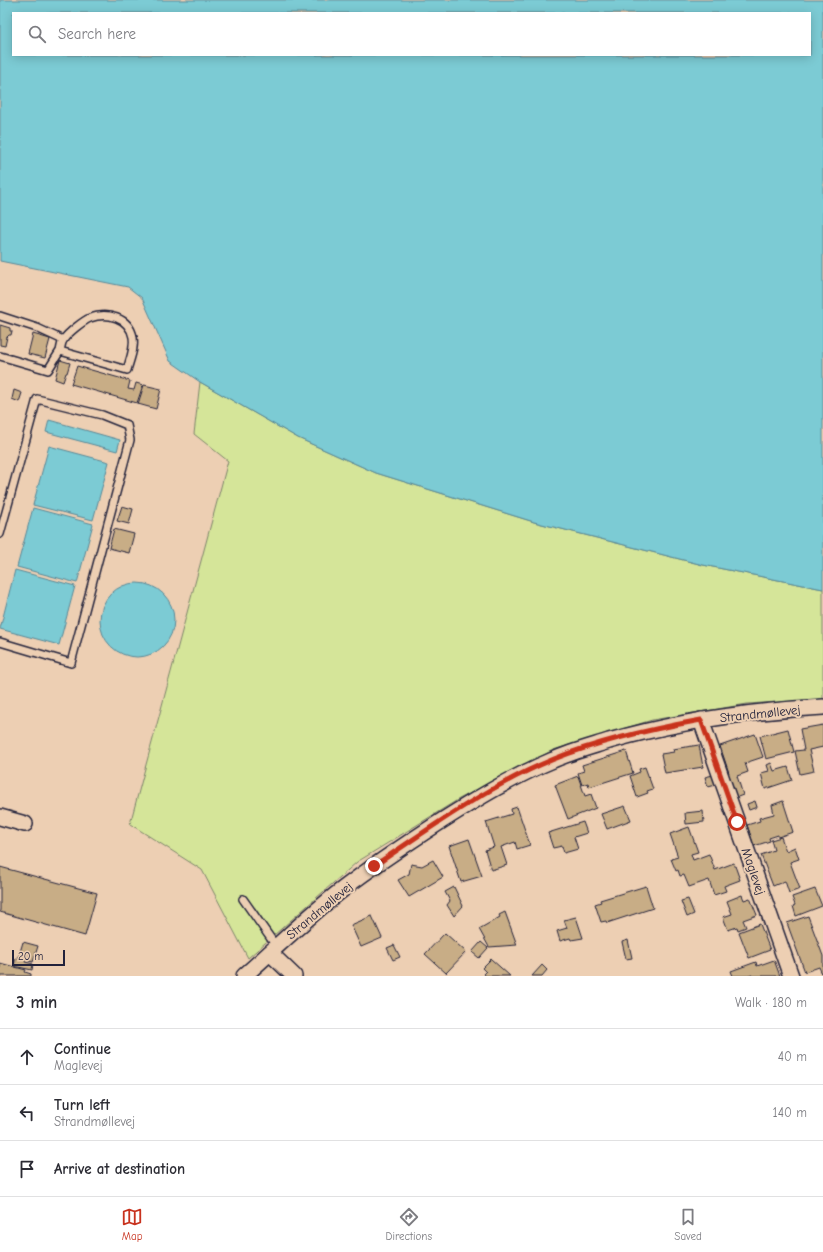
<!DOCTYPE html>
<meta charset="utf-8">
<style>
body{margin:0;font-family:"Comic Neue",sans-serif;background:#f7f7f7;color:#2b2b33}
.scale{position:absolute;left:12px;bottom:10px;width:53px;box-sizing:border-box;padding-left:4px;border:2px solid #22223b;border-top:0;font-size:11px;line-height:14px;white-space:nowrap;color:#22223b;-webkit-text-stroke:3px #edcfb3;paint-order:stroke}
.stop{position:absolute;width:12px;height:12px;margin:-9px;border:3px solid #c8321e;border-radius:50%;background:#fff}
.stop.end{background:#c8321e;border-color:#fff;box-shadow:0 1px 4px #0008}
.list{margin:0;padding:0;list-style:none}
h2{display:flex;justify-content:space-between;align-items:center;height:52px;margin:0;padding:0 16px;font-size:17px}
h2 small{font-size:13px;font-weight:400;color:#7c7c81}
.list li{display:grid;grid-template-columns:26px 1fr auto;gap:12px;align-items:center;box-sizing:border-box;height:56px;padding:0 16px;border-top:1px solid #e1e1e2}
.list b{display:block;font-size:15px;white-space:nowrap}
.list p{margin:0;font-size:13px;white-space:nowrap;color:#7c7c81}
.list em{font-size:13px;font-style:normal;color:#7c7c81}
.icon{flex:none;width:22px;height:22px;fill:none;stroke:currentColor;stroke-width:2;stroke-linecap:round;stroke-linejoin:round}
.map{position:relative;flex:none;width:823px;height:976px;overflow:hidden}
.search{position:absolute;background:#fff;box-shadow:0 2px 10px #0003;left:12px;right:12px;top:12px;height:44px;display:flex;align-items:center;gap:10px;box-sizing:border-box;padding:0 14px;border-radius:0px;color:#7c7c81;font-size:15px}
.sheet{height:220px;background:#fff}
nav{display:flex;justify-content:space-around;align-items:center;box-sizing:border-box;height:56px;border-top:1px solid #e1e1e2;background:#fff;font-size:11px;color:#7c7c81}
nav a{display:grid;justify-items:center;gap:2px}
nav .on{color:#c8321e}
.map>svg:first-child{display:block}
.green{fill:#d5e599;stroke:#7c846a}
.water{fill:#7bcbd4;stroke:#578797;fill-rule:evenodd}
.building{fill:#c8ad86;stroke:#22223b}
.lines{fill:none;stroke-linecap:round;stroke-linejoin:round}
.lane-casing{stroke:#22223b;stroke-width:10}
.street-casing{stroke:#22223b;stroke-width:18}
.lane{stroke:#edcfb3;stroke-width:7}
.street{stroke:#edcfb3;stroke-width:15}
.route{stroke:#c8321e;stroke-width:5}
.labels{text-anchor:middle;stroke-width:4;stroke-linejoin:round;paint-order:stroke}
.street-label{font-size:13px;fill:#22223b;stroke:#edcfb3}
</style>
<div class="map">
<svg width="823" height="976" viewBox="0 0 823 976">
<rect width="100%" height="100%" fill="#edcfb3"/>
<filter id="ink" filterUnits="userSpaceOnUse"><feTurbulence type="fractalNoise" baseFrequency=".025" numOctaves="2"/><feDisplacementMap in="SourceGraphic" scale="8" xChannelSelector="R" yChannelSelector="G"/><feConvolveMatrix kernelMatrix="1 2 1 2 8 2 1 2 1" color-interpolation-filters="sRGB"/></filter>
<g filter="url(#ink)">
<!-- green -->
<polygon class="green" points="200,382 298,438 376,473 534,522 703,565 823,589 823,699 747,704 652,720 553,750 459,799 357,862 248,958 202,870 130,824 228,461 194,434"/>
<!-- water -->
<g class="water">
<path d="M 0,0 L 823,0 L 823,589 L 703,565 L 534,522 L 376,473 L 298,438 L 200,382 L 170,361 L 142,298 L 128,287 L 0,261 ZM 13,13 L 810,13 L 810,55 L 13,55 Z"/>
<polygon points="49,420 120,440 117,451 46,432"/>
<polygon points="49,446 109,462 93,520 33,505"/>
<polygon points="33,508 93,524 77,583 17,567"/>
<polygon points="15,570 75,586 59,645 0,629"/>
<circle cx="137" cy="620" r="37"/>
</g>
<!-- building -->
<g class="building">
<polygon points="0,325 10,328 10,331 12,331 11,335 9,335 7,337 5,346 0,345"/>
<polygon points="33,334 50,339 45,358 28,354"/>
<polygon points="60,360 70,363 67,373 66,373 63,382 55,379"/>
<polygon points="77,366 130,381 128,389 134,390 136,383 143,385 137,403 71,384"/>
<polygon points="144,385 161,389 156,409 138,404"/>
<polygon points="14,390 22,393 19,402 12,399"/>
<polygon points="122,506 133,509 129,524 117,521"/>
<polygon points="114,529 134,534 129,553 109,548"/>
<polygon points="823,725 823,747 809,750 814,771 800,774 795,751 804,750 800,729"/>
<polygon points="788,729 794,752 766,759 760,736"/>
<polygon points="755,734 763,757 745,763 748,772 737,776 743,795 735,798 727,774 729,773 720,746"/>
<polygon points="699,745 703,767 665,773 661,754 674,752 673,749"/>
<polygon points="626,751 633,773 589,787 588,783 582,785 578,773 584,771 582,765"/>
<polygon points="771,763 774,771 788,767 792,780 765,789 761,773 769,771 767,765"/>
<polygon points="645,767 653,789 647,791 648,793 637,797 630,776 640,772 639,769"/>
<polygon points="713,775 716,785 708,787 705,777"/>
<polygon points="578,776 585,796 591,794 596,808 568,819 555,785"/>
<polygon points="755,801 757,807 749,810 747,804"/>
<polygon points="783,801 793,832 778,837 778,835 769,838 770,841 754,846 747,825 760,821 759,818 774,814 772,805"/>
<polygon points="625,806 631,820 607,829 601,814"/>
<polygon points="517,807 530,845 517,849 515,842 501,847 507,865 491,870 485,850 494,847 486,822 512,814 511,809"/>
<polygon points="703,811 704,822 686,824 685,813"/>
<polygon points="583,822 587,833 574,837 578,849 564,853 562,846 553,848 548,833"/>
<polygon points="689,827 698,852 691,854 693,860 709,854 715,870 734,863 740,880 724,886 726,891 714,895 709,880 689,887 684,875 680,876 678,870 676,871 671,859 678,857 670,834"/>
<polygon points="781,837 786,851 795,847 799,859 790,862 800,889 789,893 785,881 773,886 761,855 774,850 771,840"/>
<polygon points="469,839 482,876 461,882 449,846"/>
<polygon points="433,860 443,877 409,897 398,880 409,874 411,864 422,866"/>
<polygon points="0,867 97,893 85,936 0,912"/>
<polygon points="646,886 653,908 607,923 606,921 601,922 595,904 601,902 600,900"/>
<polygon points="454,887 463,906 454,916 447,905 450,901 445,892"/>
<polygon points="815,889 822,906 796,916 793,906 795,905 792,897"/>
<polygon points="742,895 744,900 750,898 757,915 743,920 746,927 738,930 737,927 728,930 723,917 732,914 727,901"/>
<polygon points="688,899 694,914 687,917 681,901"/>
<polygon points="505,912 517,945 489,947 479,929 500,917 499,915"/>
<polygon points="372,916 382,938 361,947 351,925"/>
<polygon points="808,916 823,956 823,976 819,967 805,972 787,923"/>
<polygon points="576,917 583,938 571,940 570,938 560,941 557,931 567,928 564,920"/>
<polygon points="760,924 770,950 749,958 739,932"/>
<polygon points="445,933 466,952 446,973 425,954"/>
<polygon points="628,940 632,958 626,959 622,942"/>
<polygon points="23,942 38,946 33,962 25,960 25,962 33,964 32,970 14,966 16,958 18,959"/>
<polygon points="481,942 488,948 479,958 472,952"/>
<polygon points="394,945 400,957 393,960 387,948"/>
<polygon points="491,959 510,976 486,976 484,974 486,972 482,968"/>
<polygon points="774,960 780,976 752,976 752,975 748,976 733,976 731,971 756,962 757,966"/>
<polygon points="0,963 26,970 25,972 31,974 31,976 0,976"/>
<polygon points="542,965 547,970 542,976 532,976"/>
</g>
<g class="lines">
<!-- lane casing -->
<g class="lane-casing">
<g id="lane">
<polyline points="0,316 37,328 63,340"/>
<path d="M 0,356 L 48,370 L 60,351 L 127,370 C 130,359 135,348 133,337 C 129,317 107,312 90,318 C 83,321 68,333 64,339 C 61,342 61,348 60,351"/>
<polyline points="0,534 37,399 102,415 127,425 130,440 71,663 0,642"/>
<polyline points="243,899 276,946"/>
</g>
</g>
<!-- street casing -->
<g class="street-casing">
<g id="street">
<polyline points="701,720 791,976"/>
<polyline points="0,817 25,824"/>
<polyline points="270,953 294,976"/>
<path d="M 244,976 C 277,947 308,916 343,889 C 375,864 409,842 443,820 C 478,798 514,776 553,760 C 571,752 590,747 609,741 C 678,721 751,711 823,707"/>
</g>
</g>
<!-- lane -->
<use href="#lane" class="lane"/>
<!-- street -->
<use href="#street" class="street"/>
</g>
</g>
<g class="lines" filter="url(#ink)">
<!-- route -->
<path class="route" d="M 374,866 C 431,827 490,785 554,759 C 601,740 651,729 701,720 L 737,822"/>
</g>
<g class="labels">
<!-- street labels -->
<g class="street-label">
<text transform="translate(760 713) rotate(-6)" y="5">Strandmøllevej</text>
<text transform="translate(754 871) rotate(71)" y="5">Maglevej</text>
<text transform="translate(319 910) rotate(-40)" y="5">Strandmøllevej</text>
</g>
</g>
</svg>
<div class="scale">20 m</div>
<div class="stop" style="left:737px;top:822px"></div>
<div class="stop end" style="left:374px;top:866px"></div>
<div class="search"><svg class="icon" aria-label="search" viewBox="0 0 24 24"><circle cx="10" cy="10" r="6"/><path d="M15 15l6 6"/></svg>Search here</div>
</div>
<section class="sheet">
<h2>3 min<small>Walk · 180 m</small></h2>
<ul class="list">
<li><svg class="icon" aria-label="ahead" viewBox="0 0 24 24"><path d="M12 20V5M6 11l6-6 6 6"/></svg><div><b>Continue</b><p>Maglevej</p></div><em>40 m</em></li>
<li><svg class="icon" aria-label="left" viewBox="0 0 24 24"><path d="M17 20v-9H6M10 6l-5 5 5 5"/></svg><div><b>Turn left</b><p>Strandmøllevej</p></div><em>140 m</em></li>
<li><svg class="icon" aria-label="arrive" viewBox="0 0 24 24"><path d="M6 21V4h12l-3 4 3 4H6"/></svg><div><b>Arrive at destination</b></div></li>
</ul>
</section>
<nav>
<a class="on"><svg class="icon" aria-label="map" viewBox="0 0 24 24"><path d="M3 6l6-2 6 2 6-2v14l-6 2-6-2-6 2zM9 4v14M15 6v14"/></svg>Map</a>
<a><svg class="icon" aria-label="directions" viewBox="0 0 24 24"><path d="M12 3l9 9-9 9-9-9zM9 14v-3h6M13 9l2 2-2 2"/></svg>Directions</a>
<a><svg class="icon" aria-label="saved" viewBox="0 0 24 24"><path d="M7 4h10v16l-5-4-5 4z"/></svg>Saved</a>
</nav>
